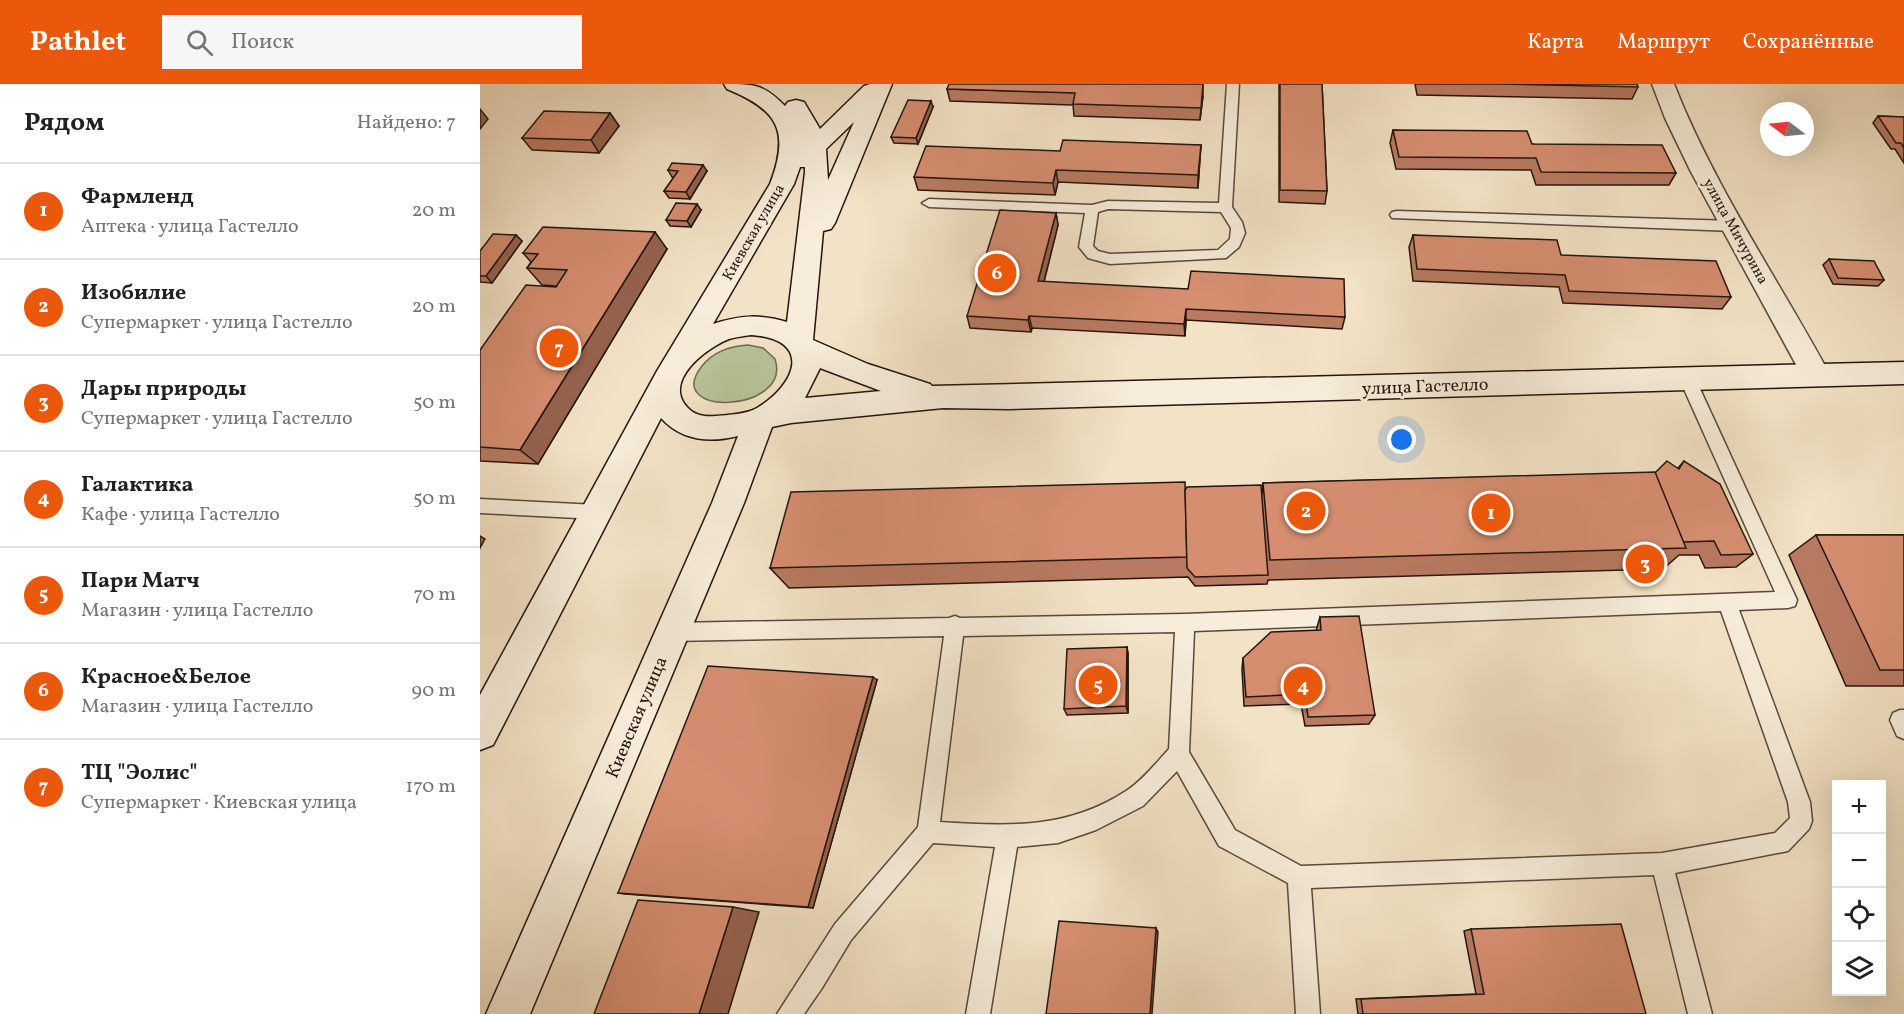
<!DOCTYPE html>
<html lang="ru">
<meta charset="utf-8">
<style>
body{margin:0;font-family:Vollkorn,serif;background:#f6f6f6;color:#202124}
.controls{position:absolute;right:18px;bottom:18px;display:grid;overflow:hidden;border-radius:0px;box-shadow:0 6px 24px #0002}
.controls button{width:54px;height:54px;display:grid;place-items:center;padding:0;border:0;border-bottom:2px solid #e0e0e0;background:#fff;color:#202124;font:30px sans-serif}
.compass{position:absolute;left:1280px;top:18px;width:54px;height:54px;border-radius:50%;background:#fff;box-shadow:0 6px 24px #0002;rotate:286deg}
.you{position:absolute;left:922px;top:356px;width:21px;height:21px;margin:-15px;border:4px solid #fff;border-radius:50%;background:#1a73e8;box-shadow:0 0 0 9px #1a73e833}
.badge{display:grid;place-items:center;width:39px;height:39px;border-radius:50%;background:#ea580c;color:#fff;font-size:20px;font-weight:700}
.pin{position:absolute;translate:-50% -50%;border:3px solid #fff;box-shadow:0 2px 6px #0006}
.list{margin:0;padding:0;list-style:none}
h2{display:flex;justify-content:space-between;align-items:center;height:78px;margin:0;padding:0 24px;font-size:26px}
h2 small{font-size:20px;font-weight:400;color:#757577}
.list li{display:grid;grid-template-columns:39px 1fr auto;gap:18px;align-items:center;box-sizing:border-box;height:96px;padding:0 24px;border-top:2px solid #e0e0e0}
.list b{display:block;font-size:22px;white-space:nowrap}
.list p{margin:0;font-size:20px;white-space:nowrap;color:#757577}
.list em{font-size:20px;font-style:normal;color:#757577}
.icon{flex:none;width:33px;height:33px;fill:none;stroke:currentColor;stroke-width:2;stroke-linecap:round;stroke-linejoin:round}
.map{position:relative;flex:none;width:1424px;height:930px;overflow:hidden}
header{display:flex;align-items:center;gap:36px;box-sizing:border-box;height:84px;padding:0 30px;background:#ea580c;color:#fff}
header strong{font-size:28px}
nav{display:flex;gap:33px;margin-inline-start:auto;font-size:21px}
.search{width:420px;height:54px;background:#f6f6f6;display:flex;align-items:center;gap:15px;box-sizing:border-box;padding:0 21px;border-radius:0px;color:#757577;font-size:22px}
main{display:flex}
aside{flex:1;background:#fff}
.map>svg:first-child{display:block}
.green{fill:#b7c498;stroke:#6e6c54;stroke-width:1.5}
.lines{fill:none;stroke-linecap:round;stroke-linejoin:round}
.lane-casing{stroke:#58483d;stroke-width:3}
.street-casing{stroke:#58483d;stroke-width:3}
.secondary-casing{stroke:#24150f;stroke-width:3}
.lane{fill:#f7edda;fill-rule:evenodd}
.street{fill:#f7edda;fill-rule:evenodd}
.secondary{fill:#f7edda;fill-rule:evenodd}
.wall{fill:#b87a61;stroke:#24150f;stroke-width:1.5}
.shaded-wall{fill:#96634f;stroke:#24150f;stroke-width:1.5}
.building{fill:#d68e71;stroke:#24150f;stroke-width:1.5}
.labels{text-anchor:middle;stroke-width:6;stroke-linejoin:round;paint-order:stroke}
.far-street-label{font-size:15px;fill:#24150f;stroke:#f7edda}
.street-label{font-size:18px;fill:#24150f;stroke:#f7edda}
</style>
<header>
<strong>Pathlet</strong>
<div class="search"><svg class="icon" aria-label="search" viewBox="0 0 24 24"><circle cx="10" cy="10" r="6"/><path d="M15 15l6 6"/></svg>Поиск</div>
<nav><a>Карта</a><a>Маршрут</a><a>Сохранённые</a></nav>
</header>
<main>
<aside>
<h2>Рядом<small>Найдено: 7</small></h2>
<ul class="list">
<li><span class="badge">1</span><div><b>Фармленд</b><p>Аптека · улица Гастелло</p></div><em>20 m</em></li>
<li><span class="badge">2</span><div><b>Изобилие</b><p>Супермаркет · улица Гастелло</p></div><em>20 m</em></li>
<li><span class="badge">3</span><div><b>Дары природы</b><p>Супермаркет · улица Гастелло</p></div><em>50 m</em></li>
<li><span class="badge">4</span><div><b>Галактика</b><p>Кафе · улица Гастелло</p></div><em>50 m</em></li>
<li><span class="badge">5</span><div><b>Пари Матч</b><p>Магазин · улица Гастелло</p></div><em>70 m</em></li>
<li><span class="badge">6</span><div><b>Красное&amp;Белое</b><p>Магазин · улица Гастелло</p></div><em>90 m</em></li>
<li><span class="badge">7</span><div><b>ТЦ &quot;Эолис&quot;</b><p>Супермаркет · Киевская улица</p></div><em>170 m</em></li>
</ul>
</aside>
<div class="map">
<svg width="1424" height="930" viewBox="0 0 1424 930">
<rect width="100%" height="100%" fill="#f3e3c6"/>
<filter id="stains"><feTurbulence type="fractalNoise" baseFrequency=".00333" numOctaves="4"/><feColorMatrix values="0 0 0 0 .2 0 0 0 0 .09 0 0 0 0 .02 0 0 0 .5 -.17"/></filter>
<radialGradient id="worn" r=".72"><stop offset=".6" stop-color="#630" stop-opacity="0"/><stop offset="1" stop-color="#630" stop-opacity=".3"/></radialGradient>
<!-- green -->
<path class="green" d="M 268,261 L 283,264 L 295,275 C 313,329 181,334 222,282 C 233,268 251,262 268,261 Z"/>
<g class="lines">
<!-- lane casing -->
<g class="lane-casing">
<g id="lane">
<path d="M 747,0 L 759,0 L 752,123 L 762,138 L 765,149 L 759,163 L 746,174 L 630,180 L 608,174 L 599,163 L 605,129 L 449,123 L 442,119 L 449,115 L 612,121 L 628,117 L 739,119 ZM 628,125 L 741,128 L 751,144 L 750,155 L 738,166 L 630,170 L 618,167 L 613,162 L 618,128 Z"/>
<polygon points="917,127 1254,137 1261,142 1254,147 912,134 910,131 912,128"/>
<path d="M 1207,288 L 1213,290 L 1215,294 L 1317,516 L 1315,522 L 1308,524 L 1259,526 L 1330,718 L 1332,737 L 1329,745 L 1308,767 L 1195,789 L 1232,930 L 1208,930 L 1174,791 L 831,804 L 840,930 L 816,930 L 808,799 L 739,762 L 697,687 L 663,722 L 616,746 L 578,759 L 537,763 L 510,930 L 486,930 L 515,763 L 453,759 L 371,856 L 342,904 L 324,930 L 297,930 L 355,840 L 438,743 L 464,552 L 192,557 L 185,554 L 182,548 L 185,542 L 192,539 L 469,534 L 475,532 L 480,534 L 705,530 L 1295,508 L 1199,294 L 1201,290 ZM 1241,527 L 1308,718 L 1310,734 L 1295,749 L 1182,769 L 821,782 L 755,746 L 709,668 L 714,547 ZM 695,548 L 689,665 C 676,679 662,697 646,707 C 586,746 528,742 460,738 L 483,552 Z"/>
<polygon points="0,415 117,421 123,423 126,428 123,433 117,435 0,429"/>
<polygon points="1420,626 1424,626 1424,655 1417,652 1410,636 1413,629"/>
</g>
</g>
<!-- street casing -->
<g class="street-casing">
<path id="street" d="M 1172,0 L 1194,0 C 1234,102 1298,195 1350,291 L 1346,299 L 1336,302 L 1326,299 L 1210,86 L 1185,34 Z"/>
</g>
<!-- secondary casing -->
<g class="secondary-casing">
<path id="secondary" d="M 244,0 C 275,0 283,0 305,22 L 308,18 L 316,16 L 324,18 L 340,45 L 384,2 L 390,0 L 412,0 L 355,139 L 351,145 L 343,147 L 333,256 L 388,280 L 450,300 L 452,302 L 1424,278 L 1424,300 L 529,325 L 463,324 L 311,339 L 292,343 L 264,419 L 50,930 L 6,930 L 232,419 L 258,352 C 230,359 202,357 181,334 L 13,661 L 0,666 L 0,611 L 177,287 L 290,100 C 310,48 299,26 247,5 ZM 374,38 L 348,96 L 346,65 ZM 320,83 L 325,83 L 325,88 L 307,238 C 281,230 260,231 233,240 L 314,100 ZM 271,251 C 333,255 317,300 277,324 C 267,330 248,331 236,332 C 225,333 215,332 207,323 C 183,297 226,264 249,255 C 256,253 264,252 271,251 ZM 340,284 L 401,307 L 325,314 Z"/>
</g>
<!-- lane -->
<use href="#lane" class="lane"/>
<!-- street -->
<use href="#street" class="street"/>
<!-- secondary -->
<use href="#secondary" class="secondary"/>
</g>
<!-- wall -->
<g class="wall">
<polygon points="799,0 842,0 847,107 845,120 799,118"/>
<polygon points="935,0 1157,0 1158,3 1152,15 937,11"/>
<polygon points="467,5 723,12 720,36 594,32 593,21 470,17"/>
<polygon points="453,23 438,60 414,59 411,53"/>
<polygon points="130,29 139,42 119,69 52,66 42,54"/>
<polygon points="1398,32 1424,33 1424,79 1415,65 1411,65 1393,39"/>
<polygon points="913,46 1052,60 1196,89 1189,101 1056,101 1051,86 916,85 910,59"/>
<polygon points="721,61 718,104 578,98 575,111 438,106 434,93 580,67"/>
<polygon points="188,86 227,87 210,115 189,114 184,107 194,93 192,93"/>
<polygon points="221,126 211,143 190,142 186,136"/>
<polygon points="576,129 578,141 564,198 865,233 862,245 706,236 705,252 552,244 551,248 490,244 487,232"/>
<polygon points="36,151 42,157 12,199 0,198 0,167"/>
<polygon points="933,151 1081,171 1251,213 1242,225 1083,219 1079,203 933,197 929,163"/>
<polygon points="187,165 58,380 0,377 0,266 77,202 62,201 47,184 51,178 43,169"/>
<polygon points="1349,175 1404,196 1398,202 1353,200 1343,181"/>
<polygon points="1204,377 1273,470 1256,483 1225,484 1219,471 1199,471 1183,485 788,496 787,500 715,502 708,493 309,504 290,484 705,406 782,410 783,399 1175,389 1198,384"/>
<polygon points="1336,451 1424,451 1424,602 1366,602 1309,471"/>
<polygon points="840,533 895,631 889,640 825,642 821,620 764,622 762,585 763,574 836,547"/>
<polygon points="647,563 648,570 648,629 587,631 584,625"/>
<polygon points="397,596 333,824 145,810 138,809"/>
<polygon points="991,845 1166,930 878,930 876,915 996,910 984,847"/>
</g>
<!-- shaded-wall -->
<g class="shaded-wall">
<polygon points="723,0 723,12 720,36"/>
<polygon points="451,17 453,23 438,60 436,54"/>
<polygon points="0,25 8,35 0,45"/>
<polygon points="130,29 139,42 119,69 111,56"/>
<polygon points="721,61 720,73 718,104 718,91"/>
<polygon points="223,81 227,87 210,115 206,108"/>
<polygon points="576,86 578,98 575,111 573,99"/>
<polygon points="217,120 221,126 211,143 207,137"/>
<polygon points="576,129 578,141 561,209 558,197"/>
<polygon points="175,148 187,165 58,380 40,366"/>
<polygon points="36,151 42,157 12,199 6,192"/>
<polygon points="706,225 706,236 705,252 704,240"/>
<polygon points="549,232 552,244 551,248 548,236"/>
<polygon points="0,452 5,455 0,464"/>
<polygon points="647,563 648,570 648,629 646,622"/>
<polygon points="393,593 397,596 333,824 328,823"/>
<polygon points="253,823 279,828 248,930 219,930"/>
<polygon points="676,844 678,848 672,930 670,930"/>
</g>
<!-- building -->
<g class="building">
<polygon points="469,0 723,0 721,24 593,20 595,9 467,5"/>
<polygon points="800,0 842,0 847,107 800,106"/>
<polygon points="1024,0 1157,0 1158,3"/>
<polygon points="428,16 451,17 436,54 411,53"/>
<polygon points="64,27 130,29 111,56 42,54"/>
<polygon points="1398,32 1424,33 1424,64 1421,59 1416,59"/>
<polygon points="913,46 1047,47 1052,60 1182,61 1196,89 1061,88 1056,74 919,73"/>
<polygon points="583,56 721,61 718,91 576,86 573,99 434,93 446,62 580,67"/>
<polygon points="192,79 223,81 206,108 184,107 198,87 188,86"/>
<polygon points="196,119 217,120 207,137 186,136"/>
<polygon points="520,126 576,129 558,197 708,205 711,187 864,195 865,233 706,225 704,240 549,232 548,236 487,232"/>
<polygon points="63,143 175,148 40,366 0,363 0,266 46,201 76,203 87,186 47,184 58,170 43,169"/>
<polygon points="13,150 36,151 6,192 0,192 0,167"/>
<polygon points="933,151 1077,156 1081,171 1236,177 1251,213 1089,207 1085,191 937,185"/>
<polygon points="1349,175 1394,177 1404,196 1358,194"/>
<polygon points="1187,377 1199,385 1204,377 1240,400 1273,470 1241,471 1234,457 1203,458 1175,389"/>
<polygon points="1175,388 1206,464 790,476 783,399"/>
<polygon points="705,398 707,473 290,484 311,408"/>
<polygon points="781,401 788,491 715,493 707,484 705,406 707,403"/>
<polygon points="1336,451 1424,451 1424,586 1400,586"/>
<polygon points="879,532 895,631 828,633 825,610 766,613 763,574 791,548 841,546 840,533"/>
<polygon points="647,563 646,622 584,625 587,565"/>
<polygon points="228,582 393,593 328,823 138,809"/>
<polygon points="158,816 253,823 219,930 114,930"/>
<polygon points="579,837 676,844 670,930 566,930"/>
<polygon points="1141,840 1166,930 883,930 881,915 1004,910 991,845"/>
</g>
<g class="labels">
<!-- far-street labels -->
<g class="far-street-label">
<text transform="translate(1256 147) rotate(61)" y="5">улица Мичурина</text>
<text transform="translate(273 148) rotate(-60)" y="5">Киевская улица</text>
</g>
<!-- street labels -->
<g class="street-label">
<text transform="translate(945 302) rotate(-2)" y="6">улица Гастелло</text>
<text transform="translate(156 633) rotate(-67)" y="6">Киевская улица</text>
</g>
</g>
<rect width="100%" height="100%" filter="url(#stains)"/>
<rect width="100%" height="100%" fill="url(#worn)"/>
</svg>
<div class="controls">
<button>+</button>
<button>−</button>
<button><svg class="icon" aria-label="locate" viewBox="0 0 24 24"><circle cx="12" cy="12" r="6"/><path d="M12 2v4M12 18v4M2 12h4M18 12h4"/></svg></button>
<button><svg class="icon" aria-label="layers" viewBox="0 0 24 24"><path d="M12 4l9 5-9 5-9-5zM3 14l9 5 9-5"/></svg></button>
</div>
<svg class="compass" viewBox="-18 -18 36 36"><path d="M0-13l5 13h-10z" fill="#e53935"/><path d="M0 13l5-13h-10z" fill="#757577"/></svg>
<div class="you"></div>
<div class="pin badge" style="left:1011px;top:429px">1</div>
<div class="pin badge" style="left:826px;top:427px">2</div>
<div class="pin badge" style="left:1165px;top:480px">3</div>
<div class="pin badge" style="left:823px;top:602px">4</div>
<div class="pin badge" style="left:618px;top:601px">5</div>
<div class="pin badge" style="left:517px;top:189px">6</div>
<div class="pin badge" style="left:79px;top:264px">7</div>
</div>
</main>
